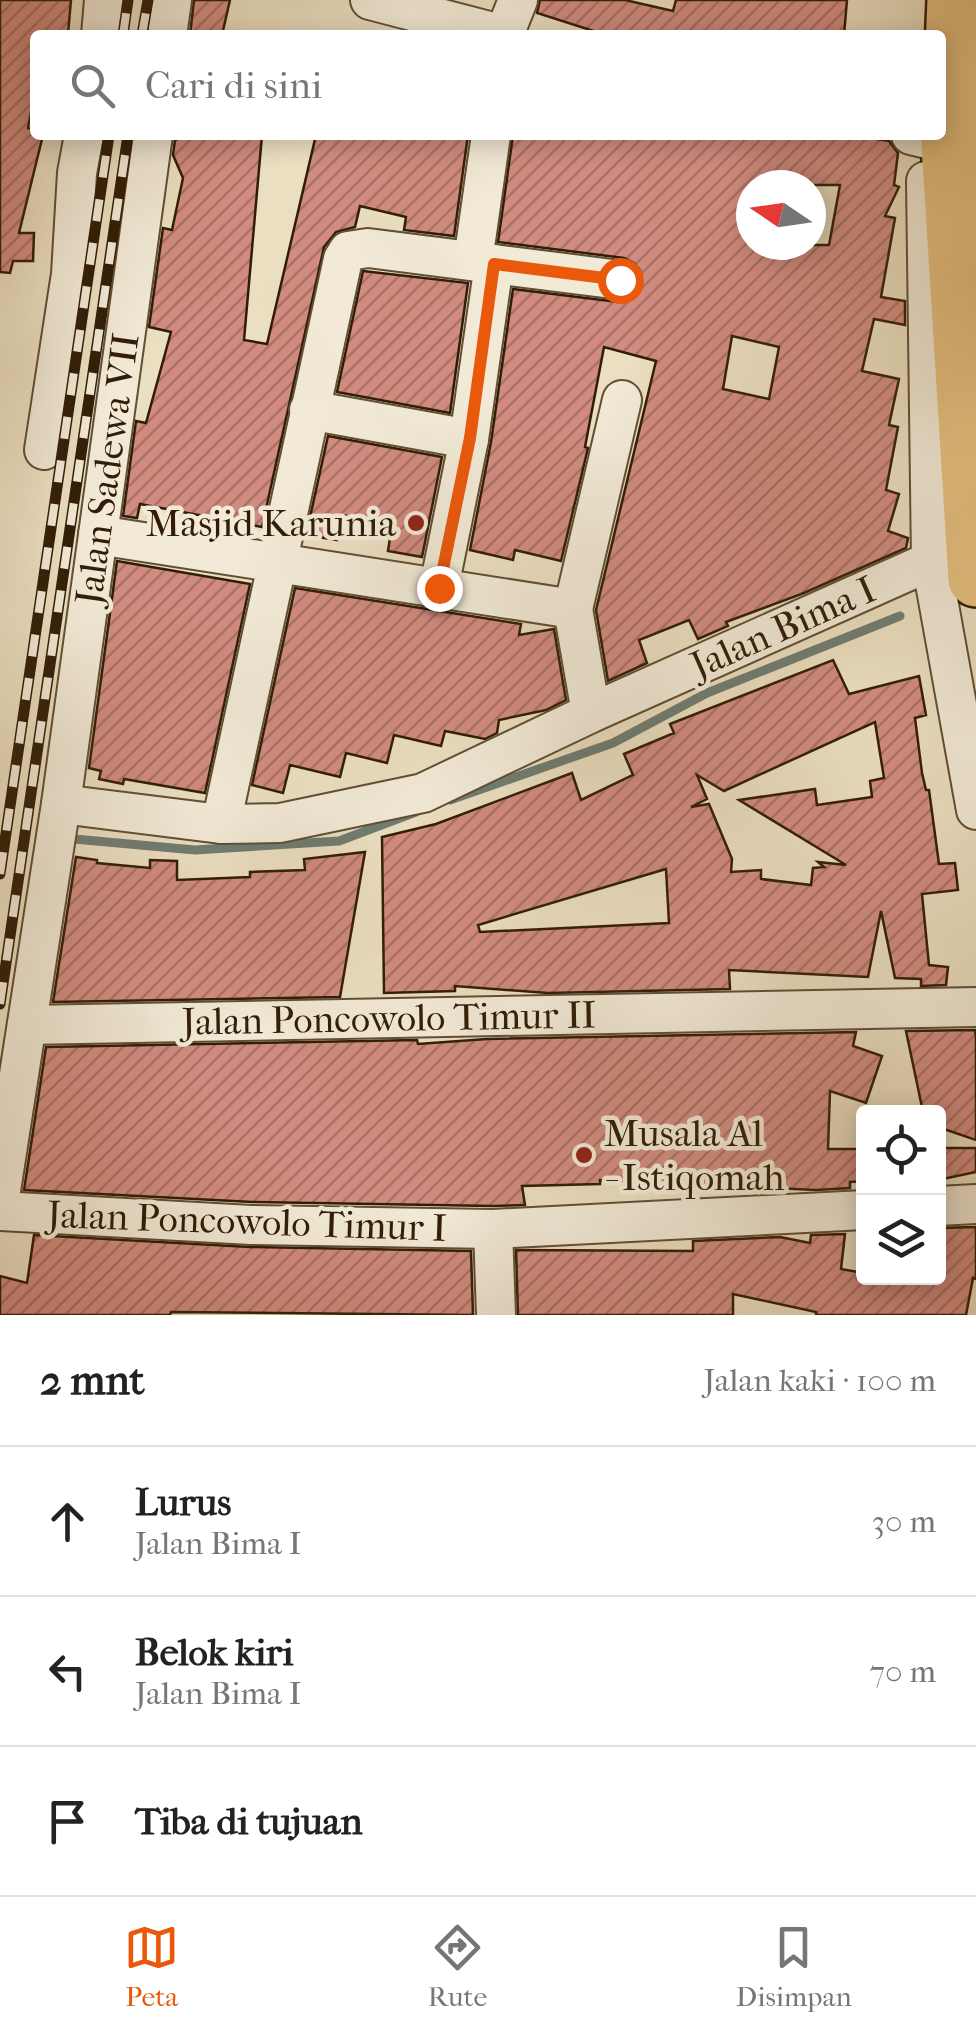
<!DOCTYPE html>
<html lang="id">
<meta charset="utf-8">
<style>
body{margin:0;font-family:"IM FELL French Canon",serif;background:#f6f6f6;color:#222}
.controls{position:absolute;right:30px;bottom:30px;display:grid;overflow:hidden;border-radius:10px;box-shadow:0 5px 25px #0003}
.controls button{width:90px;height:90px;display:grid;place-items:center;padding:0;border:0;border-bottom:2px solid #e0e0e0;background:#fff;color:#222;font:50px sans-serif}
.compass{position:absolute;left:736px;top:170px;width:90px;height:90px;border-radius:50%;background:#fff;box-shadow:0 5px 25px #0003;rotate:283deg}
.stop{position:absolute;width:30px;height:30px;margin:-22px;border:8px solid #ea580c;border-radius:50%;background:#fff}
.stop.end{background:#ea580c;border-color:#fff;box-shadow:0 2px 10px #0008}
.list{margin:0;padding:0;list-style:none}
h2{display:flex;justify-content:space-between;align-items:center;height:130px;margin:0;padding:0 40px;font-size:42px}
h2 small{font-size:32px;font-weight:400;color:#767676}
.list li{display:grid;grid-template-columns:65px 1fr auto;gap:30px;align-items:center;box-sizing:border-box;height:150px;padding:0 40px;border-top:2px solid #e0e0e0}
.list b{display:block;font-size:38px;white-space:nowrap}
.list p{margin:0;font-size:32px;white-space:nowrap;color:#767676}
.list em{font-size:32px;font-style:normal;color:#767676}
.icon{flex:none;width:55px;height:55px;fill:none;stroke:currentColor;stroke-width:2;stroke-linecap:round;stroke-linejoin:round}
.map{position:relative;flex:none;width:976px;height:1315px;overflow:hidden}
.search{position:absolute;background:#fff;box-shadow:0 5px 25px #0003;left:30px;right:30px;top:30px;height:110px;display:flex;align-items:center;gap:25px;box-sizing:border-box;padding:0 35px;border-radius:10px;color:#767676;font-size:38px}
.sheet{height:580px;background:#fff}
nav{display:flex;justify-content:space-around;align-items:center;box-sizing:border-box;height:140px;border-top:2px solid #e0e0e0;background:#fff;font-size:28px;color:#767676}
nav a{display:grid;justify-items:center;gap:5px}
nav .on{color:#ea580c}
.map>svg:first-child{display:block}
.lines{fill:none;stroke-linecap:round;stroke-linejoin:round}
.stream{stroke:#707c72;stroke-width:9}
.building{fill:url(#building-hatch);stroke:#311d06;stroke-width:2.5;fill-rule:evenodd}
.street-casing{stroke:#604e35;stroke-width:42}
.primary-casing{stroke:#311d06;stroke-width:60}
.street{stroke:#f2ead7;stroke-width:38}
.primary{stroke:#e6c080;stroke-width:55}
.rail-casing{stroke:#311d06;stroke-width:11}
.rail{stroke:#f2ead7;stroke-width:8;stroke-dasharray:22;stroke-linecap:butt}
.route{stroke:#ea580c;stroke-width:12}
.poi-dot{fill:#8f2418;stroke:#f2ead7;stroke-width:4}
.labels{text-anchor:middle;stroke-width:9;stroke-linejoin:round;paint-order:stroke}
.street-label{font-size:38px;fill:#311d06;stroke:#f2ead7}
.poi-label{font-size:38px;fill:#311d06;stroke:#f2ead7;text-anchor:end}
</style>
<div class="map">
<svg width="976" height="1315" viewBox="0 0 976 1315">
<defs>
<pattern id="building-hatch" width="6" height="6" patternUnits="userSpaceOnUse" patternTransform="scale(2.5)"><rect width="6" height="6" fill="#d18b80"/><path d="M-1 1l2-2M0 6l6-6M5 7l2-2" fill="none" stroke="#aa7167"/></pattern>
</defs>
<rect width="100%" height="100%" fill="#ebdfc1"/>
<filter id="stains"><feTurbulence type="fractalNoise" baseFrequency=".002" numOctaves="4"/><feColorMatrix values="0 0 0 0 .2 0 0 0 0 .09 0 0 0 0 .02 0 0 0 .5 -.17"/></filter>
<radialGradient id="worn" r=".72"><stop offset=".6" stop-color="#630" stop-opacity="0"/><stop offset="1" stop-color="#630" stop-opacity=".3"/></radialGradient>
<g class="lines">
<!-- stream -->
<g class="stream">
<polyline points="450,800 613,743 707,693 900,616"/>
<polyline points="63,838 195,850 339,841 416,812"/>
</g>
</g>
<!-- building -->
<g class="building">
<polygon points="0,0 71,0 68,34 37,32 35,35 35,92 28,128 35,130 35,135 43,135 19,233 34,233 33,261 13,261 10,273 0,272"/>
<polygon points="194,0 230,0 222,35 190,35"/>
<polygon points="540,0 625,0 673,11 676,0 847,0 844,35 606,35 537,13"/>
<polygon points="186,135 262,135 244,340 267,344 316,135 468,135 454,236 404,230 406,217 360,206 355,227 336,232 324,247 262,527 140,504 137,518 123,516 136,421 146,423 171,332 149,327 163,228 172,230 183,178 173,155 175,140"/>
<path d="M 513,135 L 878,135 L 877,139 L 889,141 L 898,153 L 894,185 L 899,187 L 885,216 L 895,218 L 881,297 L 905,301 L 905,325 L 874,319 L 862,371 L 899,379 L 889,425 L 898,427 L 886,490 L 899,494 L 888,531 L 908,538 L 906,548 L 804,593 L 726,622 L 728,626 L 698,639 L 689,620 L 639,640 L 647,663 L 608,681 L 596,610 L 656,361 L 604,347 L 585,447 L 588,448 L 561,561 L 515,550 L 513,560 L 470,550 L 491,442 L 513,289 L 618,302 L 630,300 L 637,294 L 642,282 L 640,270 L 634,263 L 624,258 L 498,242 ZM 751,185 L 840,185 L 829,245 L 751,245 ZM 732,336 L 779,347 L 769,399 L 723,389 Z"/>
<polygon points="363,271 468,283 450,413 337,392"/>
<polygon points="328,436 442,457 422,557 388,551 392,525 342,515 337,540 306,535"/>
<polygon points="117,561 250,584 205,793 124,779 123,784 99,779 101,771 89,768"/>
<polygon points="295,588 521,624 519,635 554,629 566,700 546,710 499,720 497,733 485,739 445,731 441,746 394,735 387,763 346,753 340,777 290,765 283,793 252,785"/>
<path d="M 833,660 L 849,694 L 919,676 L 926,715 L 915,718 L 922,773 L 926,790 L 929,790 L 939,864 L 955,863 L 958,890 L 922,894 L 929,965 L 948,967 L 946,985 L 921,986 L 921,979 L 895,978 L 881,911 L 868,977 L 729,970 L 730,989 L 548,993 L 455,986 L 455,991 L 384,993 L 382,837 L 436,824 L 572,773 L 581,800 L 633,775 L 624,754 L 674,733 L 670,724 ZM 875,722 L 884,778 L 870,781 L 872,797 L 817,805 L 815,789 L 739,800 L 846,865 L 818,862 L 824,867 L 813,868 L 811,885 L 761,879 L 761,870 L 731,872 L 732,859 L 709,804 L 691,807 L 707,799 L 697,775 L 724,791 ZM 666,869 L 669,923 L 480,932 L 478,925 Z"/>
<polygon points="365,852 340,997 53,1002 76,857 97,860 97,863 150,868 150,860 177,861 177,880 250,877 250,872 305,870 304,859"/>
<polygon points="975,1030 976,1037 976,1140 938,1127 938,1112 923,1112 906,1031"/>
<polygon points="856,1032 853,1046 882,1056 866,1103 830,1091 828,1149 864,1149 864,1181 850,1182 850,1188 816,1190 600,1180 600,1184 522,1186 525,1205 493,1206 252,1202 24,1190 46,1047 417,1040 418,1044 487,1039"/>
<polygon points="938,1148 976,1148 976,1172 938,1180"/>
<polygon points="976,1227 976,1279 973,1278 966,1315 816,1315 816,1312 733,1294 733,1315 518,1315 516,1250 693,1251 693,1241 780,1237 810,1243 811,1235 845,1234 841,1269 858,1272 857,1278 907,1278 938,1283 938,1228"/>
<polygon points="34,1235 250,1247 471,1251 473,1315 171,1312 170,1315 0,1315 0,1276 27,1283"/>
</g>
<g class="lines">
<!-- street casing -->
<g class="street-casing">
<g id="street">
<polyline points="370,0 504,35"/>
<polyline points="101,35 104,0"/>
<polyline points="167,35 172,0"/>
<polyline points="504,35 518,0"/>
<polyline points="911,135 969,149"/>
<polyline points="926,181 931,561 976,810"/>
<polyline points="473,261 491,135"/>
<polyline points="309,410 469,439"/>
<polyline points="44,450 71,274 77,173 84,135"/>
<polyline points="98,535 573,609 591,713"/>
<polyline points="439,587 469,439 494,264"/>
<polyline points="573,609 622,400"/>
<polyline points="61,804 221,824 280,823 423,793 591,713 931,561 976,547"/>
<polyline points="221,824 343,259 348,251 368,248 620,280"/>
<polyline points="27,1025 976,1007"/>
<polyline points="0,1197 61,804 153,135"/>
<polyline points="938,1206 976,1204"/>
<polyline points="0,1211 251,1225 493,1229 864,1210"/>
<polyline points="493,1229 496,1315"/>
</g>
</g>
<!-- primary casing -->
<g class="primary-casing">
<polyline id="primary" points="955,0 949,144 976,579"/>
</g>
<!-- street -->
<use href="#street" class="street"/>
<!-- primary -->
<use href="#primary" class="primary"/>
<!-- rail casing -->
<g class="rail-casing">
<g id="rail">
<polyline points="123,35 128,0"/>
<polyline points="142,35 148,0"/>
<polyline points="0,874 109,135"/>
<polyline points="0,1004 128,135"/>
</g>
</g>
<!-- rail -->
<use href="#rail" class="rail"/>
</g>
<g class="lines">
<!-- route -->
<polyline class="route" points="439,588 470,438 494,264 620,280"/>
</g>
<!-- markers -->
<g class="poi-dot">
<circle cx="416" cy="523" r="10"/>
<circle cx="584" cy="1155" r="10"/>
</g>
<g class="labels">
<!-- street labels -->
<g class="street-label">
<text transform="translate(107 469) rotate(-82)" y="13">Jalan Sadewa VII</text>
<text transform="translate(783 627) rotate(-24)" y="13">Jalan Bima I</text>
<text transform="translate(389 1018) rotate(-1)" y="13">Jalan Poncowolo Timur II</text>
<text transform="translate(247 1221) rotate(2)" y="13">Jalan Poncowolo Timur I</text>
</g>
<!-- poi labels -->
<g class="poi-label">
<text x="396" y="536">Masjid Karunia</text>
<text x="604" y="1146" text-anchor="start">Musala Al<tspan x="604" dy="44">- Istiqomah</tspan></text>
</g>
</g>
<rect width="100%" height="100%" filter="url(#stains)"/>
<rect width="100%" height="100%" fill="url(#worn)"/>
</svg>
<div class="controls">
<button><svg class="icon" aria-label="locate" viewBox="0 0 24 24"><circle cx="12" cy="12" r="6"/><path d="M12 2v4M12 18v4M2 12h4M18 12h4"/></svg></button>
<button><svg class="icon" aria-label="layers" viewBox="0 0 24 24"><path d="M12 4l9 5-9 5-9-5zM3 14l9 5 9-5"/></svg></button>
</div>
<svg class="compass" viewBox="-18 -18 36 36"><path d="M0-13l5 13h-10z" fill="#e53935"/><path d="M0 13l5-13h-10z" fill="#767676"/></svg>
<div class="stop" style="left:620px;top:280px"></div>
<div class="stop end" style="left:439px;top:588px"></div>
<div class="search"><svg class="icon" aria-label="search" viewBox="0 0 24 24"><circle cx="10" cy="10" r="6"/><path d="M15 15l6 6"/></svg>Cari di sini</div>
</div>
<section class="sheet">
<h2>2 mnt<small>Jalan kaki · 100 m</small></h2>
<ul class="list">
<li><svg class="icon" aria-label="ahead" viewBox="0 0 24 24"><path d="M12 20V5M6 11l6-6 6 6"/></svg><div><b>Lurus</b><p>Jalan Bima I</p></div><em>30 m</em></li>
<li><svg class="icon" aria-label="left" viewBox="0 0 24 24"><path d="M17 20v-9H6M10 6l-5 5 5 5"/></svg><div><b>Belok kiri</b><p>Jalan Bima I</p></div><em>70 m</em></li>
<li><svg class="icon" aria-label="arrive" viewBox="0 0 24 24"><path d="M6 21V4h12l-3 4 3 4H6"/></svg><div><b>Tiba di tujuan</b></div></li>
</ul>
</section>
<nav>
<a class="on"><svg class="icon" aria-label="map" viewBox="0 0 24 24"><path d="M3 6l6-2 6 2 6-2v14l-6 2-6-2-6 2zM9 4v14M15 6v14"/></svg>Peta</a>
<a><svg class="icon" aria-label="directions" viewBox="0 0 24 24"><path d="M12 3l9 9-9 9-9-9zM9 14v-3h6M13 9l2 2-2 2"/></svg>Rute</a>
<a><svg class="icon" aria-label="saved" viewBox="0 0 24 24"><path d="M7 4h10v16l-5-4-5 4z"/></svg>Disimpan</a>
</nav>
